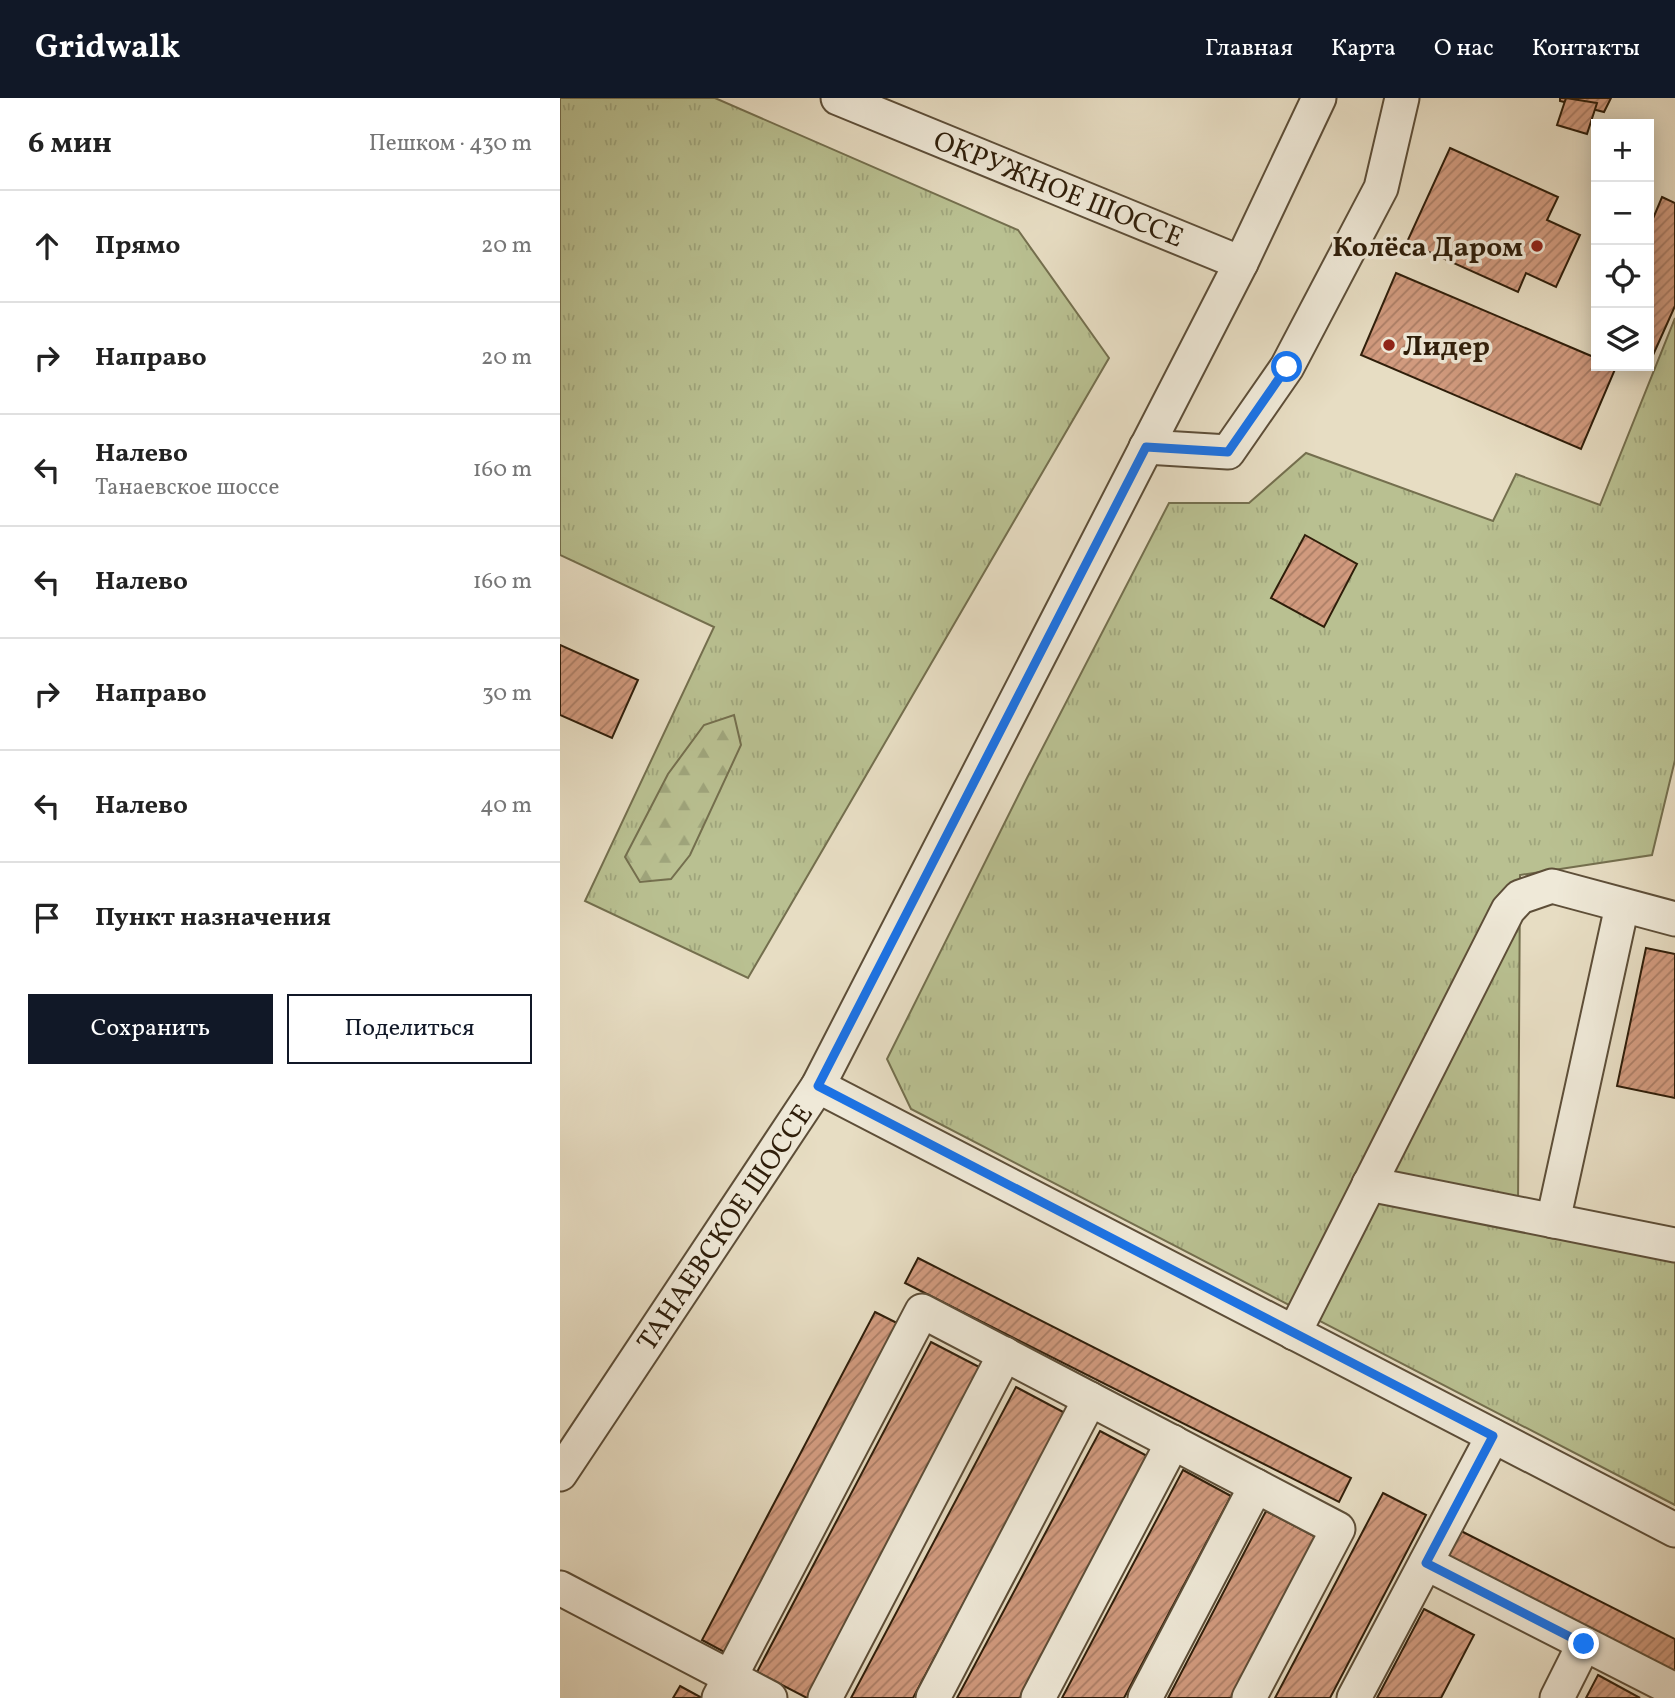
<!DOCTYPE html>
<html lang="ru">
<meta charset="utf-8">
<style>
body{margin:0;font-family:Vollkorn,serif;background:#f6f6f6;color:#222}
.controls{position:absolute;right:21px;top:21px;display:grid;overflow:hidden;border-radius:0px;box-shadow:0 4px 18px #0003}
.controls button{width:63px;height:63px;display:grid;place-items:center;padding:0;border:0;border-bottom:2px solid #e0e0e0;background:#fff;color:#222;font:35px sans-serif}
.stop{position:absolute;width:21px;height:21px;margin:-16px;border:5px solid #1a73e8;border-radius:50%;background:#fff}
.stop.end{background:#1a73e8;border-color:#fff;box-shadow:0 2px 7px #0008}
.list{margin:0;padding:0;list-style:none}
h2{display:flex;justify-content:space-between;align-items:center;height:91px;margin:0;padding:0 28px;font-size:30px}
h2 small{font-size:23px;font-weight:400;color:#767676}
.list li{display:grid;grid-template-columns:46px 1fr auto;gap:21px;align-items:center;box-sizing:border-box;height:112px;padding:0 28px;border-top:2px solid #e0e0e0}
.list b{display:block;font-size:26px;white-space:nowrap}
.list p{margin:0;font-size:23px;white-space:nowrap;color:#767676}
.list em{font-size:23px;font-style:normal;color:#767676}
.actions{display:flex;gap:14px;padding:21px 28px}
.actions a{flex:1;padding:16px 0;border:2px solid #111827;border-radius:0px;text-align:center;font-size:24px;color:#111827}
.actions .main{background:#111827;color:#fff}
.icon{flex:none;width:38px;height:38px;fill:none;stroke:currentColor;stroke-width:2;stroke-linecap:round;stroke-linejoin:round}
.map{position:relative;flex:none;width:1115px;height:1600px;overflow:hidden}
header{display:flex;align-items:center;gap:42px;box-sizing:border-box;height:98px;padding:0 35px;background:#111827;color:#fff}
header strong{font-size:33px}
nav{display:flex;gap:38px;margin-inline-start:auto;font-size:24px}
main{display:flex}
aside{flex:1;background:#fff}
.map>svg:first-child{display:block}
.grass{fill:url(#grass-tufts);stroke:#746f4e;stroke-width:2}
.forest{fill:url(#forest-firs);stroke:#746f4e;stroke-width:2}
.building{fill:url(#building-hatch);stroke:#2f1e0a;stroke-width:2}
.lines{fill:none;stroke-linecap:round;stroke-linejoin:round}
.minor-casing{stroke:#5d4e38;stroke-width:37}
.minor{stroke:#efe9d8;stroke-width:33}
.route{stroke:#1a73e8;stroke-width:9}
.poi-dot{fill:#8f2418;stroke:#efe9d8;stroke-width:2.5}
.labels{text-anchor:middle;stroke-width:7;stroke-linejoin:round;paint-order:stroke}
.street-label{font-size:28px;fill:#2f1e0a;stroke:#efe9d8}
.poi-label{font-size:28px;font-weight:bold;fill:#2f1e0a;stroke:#efe9d8;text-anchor:end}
</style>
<header>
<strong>Gridwalk</strong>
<nav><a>Главная</a><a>Карта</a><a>О нас</a><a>Контакты</a></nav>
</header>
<main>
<aside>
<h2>6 мин<small>Пешком · 430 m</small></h2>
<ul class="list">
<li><svg class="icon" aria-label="ahead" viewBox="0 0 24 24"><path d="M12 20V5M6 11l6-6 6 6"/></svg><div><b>Прямо</b></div><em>20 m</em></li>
<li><svg class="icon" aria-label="right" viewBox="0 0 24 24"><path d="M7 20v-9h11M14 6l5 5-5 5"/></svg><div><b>Направо</b></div><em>20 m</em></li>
<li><svg class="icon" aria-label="left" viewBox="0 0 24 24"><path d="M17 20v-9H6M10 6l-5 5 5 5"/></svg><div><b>Налево</b><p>Танаевское шоссе</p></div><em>160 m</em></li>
<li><svg class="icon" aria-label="left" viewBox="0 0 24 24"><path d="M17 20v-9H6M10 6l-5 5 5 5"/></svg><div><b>Налево</b></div><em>160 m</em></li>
<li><svg class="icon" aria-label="right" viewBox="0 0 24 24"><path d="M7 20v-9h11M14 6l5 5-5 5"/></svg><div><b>Направо</b></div><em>30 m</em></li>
<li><svg class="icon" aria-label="left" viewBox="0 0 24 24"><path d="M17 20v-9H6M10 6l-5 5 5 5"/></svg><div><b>Налево</b></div><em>40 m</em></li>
<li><svg class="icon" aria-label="arrive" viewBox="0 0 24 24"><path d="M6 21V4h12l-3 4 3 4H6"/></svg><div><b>Пункт назначения</b></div></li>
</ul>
<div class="actions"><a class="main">Сохранить</a><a>Поделиться</a></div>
</aside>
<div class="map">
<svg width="1115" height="1600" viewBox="0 0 1115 1600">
<defs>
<pattern id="grass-tufts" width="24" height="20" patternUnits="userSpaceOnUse" patternTransform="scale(1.75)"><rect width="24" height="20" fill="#b9c091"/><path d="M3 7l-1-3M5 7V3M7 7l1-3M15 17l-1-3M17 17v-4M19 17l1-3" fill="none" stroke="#9fa57c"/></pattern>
<pattern id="forest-firs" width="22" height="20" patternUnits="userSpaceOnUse" patternTransform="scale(1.75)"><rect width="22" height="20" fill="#b9c091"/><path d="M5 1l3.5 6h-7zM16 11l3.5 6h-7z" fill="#9fa57c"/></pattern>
<pattern id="building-hatch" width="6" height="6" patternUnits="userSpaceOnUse" patternTransform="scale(1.75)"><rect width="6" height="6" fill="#d19a7e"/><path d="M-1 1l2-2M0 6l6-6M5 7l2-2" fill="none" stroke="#aa7d65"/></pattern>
</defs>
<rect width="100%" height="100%" fill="#e7ddc3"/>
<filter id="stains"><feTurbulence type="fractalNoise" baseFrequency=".00286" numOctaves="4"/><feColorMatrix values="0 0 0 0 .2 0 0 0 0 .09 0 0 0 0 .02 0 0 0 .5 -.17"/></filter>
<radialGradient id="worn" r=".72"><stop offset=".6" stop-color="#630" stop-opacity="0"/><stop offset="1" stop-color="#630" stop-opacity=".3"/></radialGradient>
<!-- grass -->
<g class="grass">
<polygon points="0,0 155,0 458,132 549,260 188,880 25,803 154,529 0,457"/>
<polygon points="1115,220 1115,662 1092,757 960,777 958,1109 1115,1141 1115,1407 351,1011 327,961 467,680 609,405 689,405 746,355 933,423 956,376 1040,407"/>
</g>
<!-- forest -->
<polygon class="forest" points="174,617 181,647 130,757 111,781 80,784 65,759 108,676 144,627"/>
<!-- building -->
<g class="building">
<polygon points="1000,0 1051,0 1044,14 1000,3"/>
<polygon points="1006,0 1037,5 1027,36 997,27"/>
<polygon points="890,50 998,99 987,122 1020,137 996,189 966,175 958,194 847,144"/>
<polygon points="1102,99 1115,105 1115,208 1089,266 1089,130"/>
<polygon points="836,175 1036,260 1036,268 1056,269 1021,351 801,257"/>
<polygon points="745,437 797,466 764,529 711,500"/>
<polygon points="0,547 78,582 52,640 0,617"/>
<polygon points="1086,850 1115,856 1115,1000 1057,988"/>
<polygon points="358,1160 791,1380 779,1404 345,1185"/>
<polygon points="315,1214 339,1226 166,1555 142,1542"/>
<polygon points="371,1244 423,1271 250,1600 247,1600 197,1574"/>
<polygon points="456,1289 505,1315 353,1600 291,1600"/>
<polygon points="540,1333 589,1359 460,1600 397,1600"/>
<polygon points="623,1372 671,1398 564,1600 502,1600"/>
<polygon points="823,1395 866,1417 770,1600 715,1600"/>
<polygon points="706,1413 756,1439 671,1600 608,1600"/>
<polygon points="901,1433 1115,1541 1115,1575 888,1459"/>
<polygon points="864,1511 914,1537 881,1600 817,1600"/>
<polygon points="1038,1577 1080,1600 1026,1600"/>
<polygon points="120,1588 142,1600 113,1600"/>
</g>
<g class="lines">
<!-- minor casing -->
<g class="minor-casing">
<g id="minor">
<polyline points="278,0 681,165"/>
<polyline points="586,349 668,354 727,269 821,90 842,0"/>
<polyline points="258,988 1115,1432"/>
<polyline points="809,1086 1115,1147"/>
<polyline points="993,1123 1062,808"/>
<polyline points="734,1235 948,812 960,799 992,788 1115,821"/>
<polyline points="0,1376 258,988 681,165 759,0"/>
<polyline points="866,1465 1115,1592"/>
<polyline points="0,1490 210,1600"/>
<polyline points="159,1600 362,1213 778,1431 689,1600"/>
<polyline points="265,1600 445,1256"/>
<polyline points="373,1600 530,1301"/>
<polyline points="478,1600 613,1344"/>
<polyline points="585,1600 696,1388"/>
<polyline points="794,1600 933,1338"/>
<polyline points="997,1600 1024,1546"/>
</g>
</g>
<!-- minor -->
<use href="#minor" class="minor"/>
</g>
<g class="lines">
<!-- route -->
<polyline class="route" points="727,269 668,354 586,349 258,988 933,1338 866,1465 1024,1546"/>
</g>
<!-- markers -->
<g class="poi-dot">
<circle cx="977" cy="148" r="7"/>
<circle cx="829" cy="247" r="7"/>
</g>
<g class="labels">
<!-- street labels -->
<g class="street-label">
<text transform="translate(499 90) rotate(22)" y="10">ОКРУЖНОЕ ШОССЕ</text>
<text transform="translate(164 1129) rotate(-56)" y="10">ТАНАЕВСКОЕ ШОССЕ</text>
</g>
<!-- poi labels -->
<g class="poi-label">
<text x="963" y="158">Колёса Даром</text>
<text x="843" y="257" text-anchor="start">Лидер</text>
</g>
</g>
<rect width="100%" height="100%" filter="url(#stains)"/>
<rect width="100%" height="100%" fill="url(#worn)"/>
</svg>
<div class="controls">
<button>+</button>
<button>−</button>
<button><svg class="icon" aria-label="locate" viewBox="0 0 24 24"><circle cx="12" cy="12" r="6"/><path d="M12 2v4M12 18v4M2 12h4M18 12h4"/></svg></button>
<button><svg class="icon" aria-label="layers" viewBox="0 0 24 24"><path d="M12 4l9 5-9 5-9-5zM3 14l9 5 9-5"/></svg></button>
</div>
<div class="stop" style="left:727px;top:269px"></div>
<div class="stop end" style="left:1024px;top:1546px"></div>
</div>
</main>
